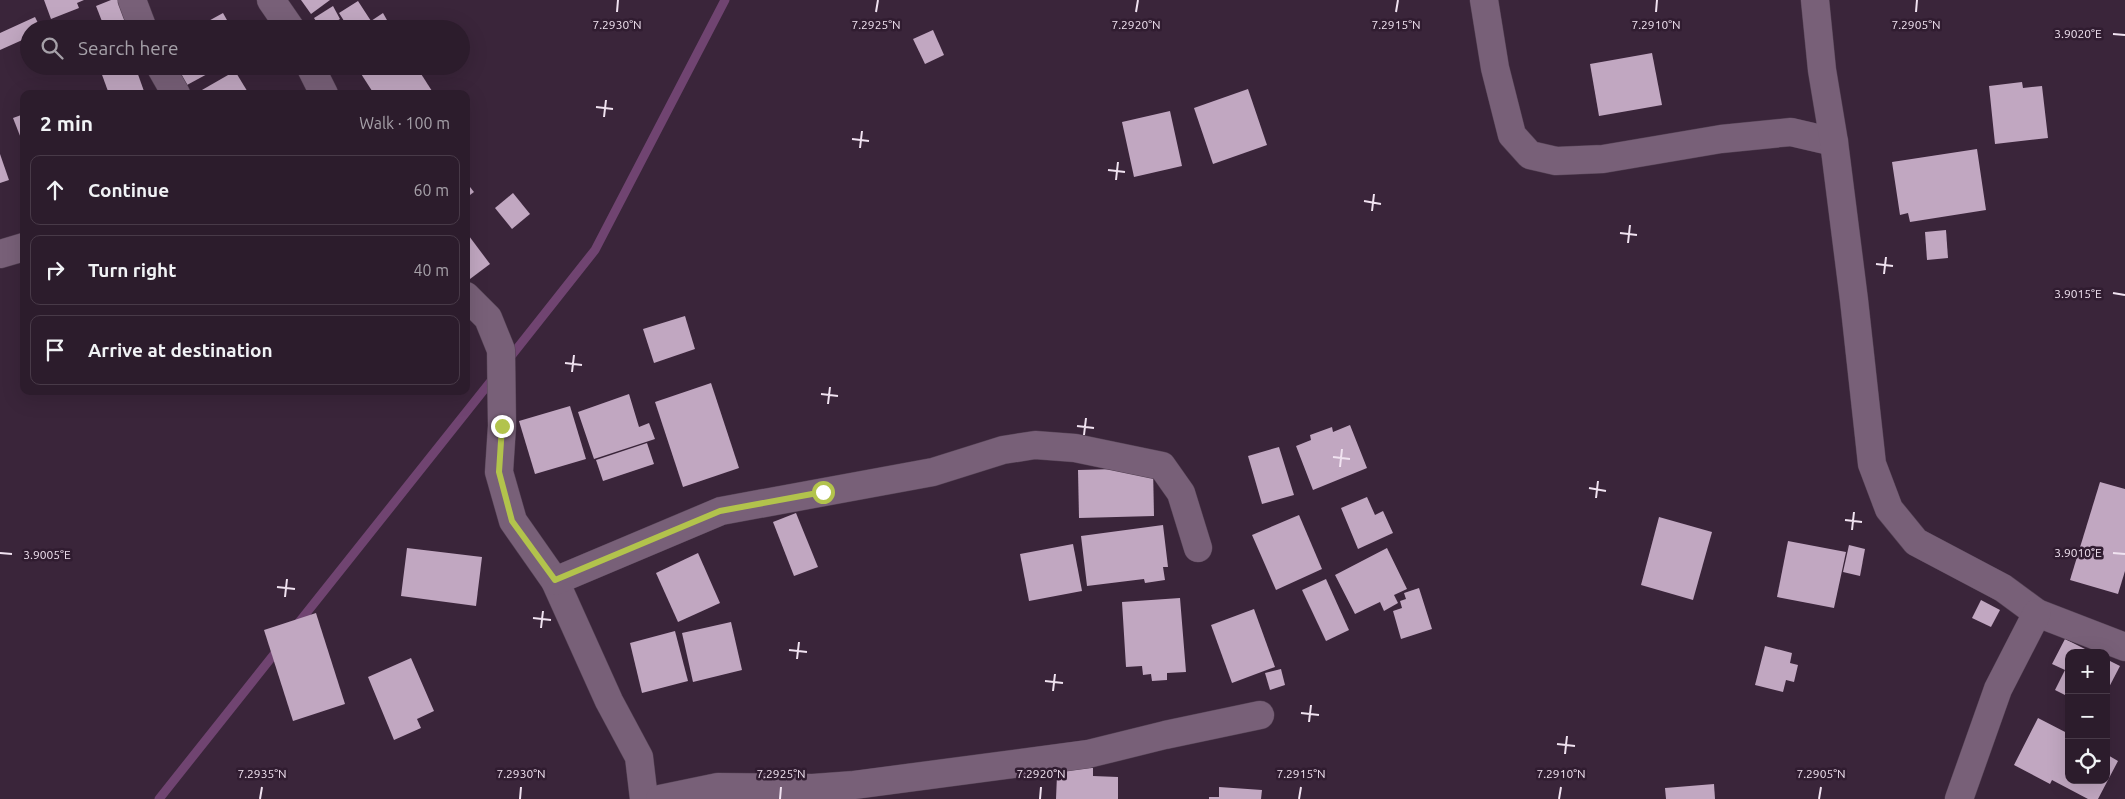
<!DOCTYPE html>
<meta charset="utf-8">
<style>
body{margin:0;font-family:Ubuntu,sans-serif;background:#382938;color:#f1f3f6}
.controls{position:absolute;right:15px;bottom:15px;display:grid;overflow:hidden;border-radius:10px;box-shadow:0 5px 20px #0002}
.controls button{width:45px;height:45px;display:grid;place-items:center;padding:0;border:0;border-bottom:1px solid #483a48;background:#2c1c2c;color:#f1f3f6;font:25px sans-serif}
.stop{position:absolute;width:15px;height:15px;margin:-11px;border:4px solid #b2c34c;border-radius:50%;background:#fff}
.stop.end{background:#b2c34c;border-color:#fff;box-shadow:0 1px 5px #0008}
.list{margin:0;padding:0;list-style:none}
h2{display:flex;justify-content:space-between;align-items:center;height:65px;margin:0;padding:0 20px;font-size:21px}
h2 small{font-size:16px;font-weight:400;color:#a6a1a9}
.list li{display:grid;grid-template-columns:32px 1fr auto;gap:15px;align-items:center;box-sizing:border-box;height:70px;margin:0 10px 10px;padding:0 10px;border:1px solid #483a48;border-radius:10px}
.list b{display:block;font-size:19px;white-space:nowrap}
.list em{font-size:16px;font-style:normal;color:#a6a1a9}
.icon{flex:none;width:28px;height:28px;fill:none;stroke:currentColor;stroke-width:2;stroke-linecap:round;stroke-linejoin:round}
.map{position:relative;flex:none;width:2125px;height:799px;overflow:hidden}
.search{position:absolute;background:#2c1c2c;box-shadow:0 5px 20px #0002;left:20px;top:20px;width:450px;height:55px;display:flex;align-items:center;gap:12px;box-sizing:border-box;padding:0 18px;border-radius:28px;color:#a6a1a9;font-size:19px}
.panel{position:absolute;background:#2c1c2c;box-shadow:0 5px 20px #0002;left:20px;top:90px;width:450px;height:305px;border-radius:10px}
.map>svg:first-child{display:block}
.lines{fill:none;stroke-linecap:round;stroke-linejoin:round}
.stream{stroke:#704471;stroke-width:9}
.building{fill:#c1a7c1}
.minor-casing{stroke:#534153;stroke-width:29}
.minor{stroke:#786078;stroke-width:28}
.route{stroke:#b2c34c;stroke-width:6}
.ticks{fill:none;stroke:#f1e3f1;stroke-width:2}
.ticks-label{font-size:12px;text-anchor:middle;fill:#f1e3f1;stroke:#301c30;stroke-width:5;stroke-linejoin:round;paint-order:stroke}
</style>
<div class="map">
<svg width="2125" height="799" viewBox="0 0 2125 799">
<rect width="100%" height="100%" fill="#3a253a"/>
<g class="lines">
<!-- stream -->
<g class="stream">
<polyline points="508,360 595,250 725,0"/>
<polyline points="296,626 495,376"/>
<polyline points="159,799 279,648"/>
</g>
</g>
<!-- building -->
<g class="building">
<polygon points="44,0 84,0 77,3 79,8 51,19"/>
<polygon points="111,0 119,0 130,29 105,29 96,6"/>
<polygon points="301,0 330,0 311,14"/>
<polygon points="358,1 371,21 383,13 392,29 338,29 346,24 339,13"/>
<polygon points="333,6 340,19 325,29 321,29 314,18"/>
<polygon points="223,13 232,29 194,29"/>
<polygon points="35,17 41,29 29,29 29,37 0,50 0,33"/>
<polygon points="933,30 944,55 925,64 913,39"/>
<polygon points="1652,53 1662,105 1599,116 1590,64"/>
<polygon points="115,66 135,66 145,94 109,94 101,72"/>
<polygon points="176,66 222,66 187,85"/>
<polygon points="356,66 416,66 432,91 428,94 374,94"/>
<polygon points="235,71 249,94 195,94"/>
<polygon points="2022,82 2023,88 2042,86 2048,138 1995,144 1989,86"/>
<polygon points="1248,89 1267,145 1213,164 1194,108"/>
<polygon points="1170,111 1182,166 1134,177 1122,122"/>
<polygon points="24,114 24,146 13,118"/>
<polygon points="1977,149 1986,210 1910,222 1908,213 1900,215 1892,162"/>
<polygon points="0,154 9,180 0,183"/>
<polygon points="466,182 474,192 466,198"/>
<polygon points="513,193 530,214 512,229 495,208"/>
<polygon points="1946,230 1948,258 1927,260 1925,232"/>
<polygon points="466,232 490,264 466,282"/>
<polygon points="685,316 695,349 654,363 643,329"/>
<polygon points="711,383 739,468 683,487 655,402"/>
<polygon points="629,394 639,427 649,423 655,439 594,459 578,412"/>
<polygon points="570,406 586,459 535,474 519,421"/>
<polygon points="1350,425 1367,468 1313,490 1296,446 1311,440 1310,435 1332,427 1333,432"/>
<polygon points="647,443 654,464 603,481 596,460"/>
<polygon points="1279,447 1294,495 1262,504 1248,456"/>
<polygon points="1153,468 1154,516 1079,518 1078,470"/>
<polygon points="2100,482 2125,489 2125,571 2118,594 2070,580"/>
<polygon points="1367,497 1375,515 1383,511 1393,533 1358,549 1341,508"/>
<polygon points="796,513 818,567 794,576 773,522"/>
<polygon points="1299,515 1322,569 1276,590 1252,535"/>
<polygon points="1659,517 1712,532 1693,600 1641,585"/>
<polygon points="1163,525 1168,567 1163,567 1165,580 1145,583 1144,579 1087,586 1081,536"/>
<polygon points="1788,541 1846,552 1834,608 1777,597"/>
<polygon points="1073,544 1082,591 1029,601 1020,554"/>
<polygon points="1849,545 1865,549 1860,576 1843,572"/>
<polygon points="407,548 482,557 476,606 401,596"/>
<polygon points="1387,548 1407,589 1394,595 1398,603 1384,611 1380,602 1355,614 1335,575"/>
<polygon points="698,553 720,603 678,622 656,573"/>
<polygon points="1326,579 1349,630 1326,641 1302,590"/>
<polygon points="1419,588 1432,629 1401,639 1393,611 1402,608 1400,601 1406,599 1404,593"/>
<polygon points="1180,598 1186,672 1167,673 1167,680 1152,681 1151,674 1143,675 1142,666 1126,667 1122,602"/>
<polygon points="1981,600 2000,610 1991,627 1972,618"/>
<polygon points="1254,609 1275,667 1232,683 1211,625"/>
<polygon points="316,613 345,704 293,721 264,630"/>
<polygon points="731,622 742,670 693,682 682,633"/>
<polygon points="675,631 688,681 642,693 630,643"/>
<polygon points="2065,639 2093,653 2069,653 2069,697 2055,690 2065,670 2052,664"/>
<polygon points="1765,646 1792,653 1790,663 1798,665 1794,682 1786,680 1783,692 1755,685"/>
<polygon points="411,658 434,711 417,719 421,728 394,740 368,677"/>
<polygon points="2106,659 2120,666 2106,693"/>
<polygon points="1281,669 1285,685 1270,690 1265,673"/>
<polygon points="2038,718 2069,734 2069,780 2106,780 2106,754 2118,761 2098,799 2088,799 2052,780 2050,784 2014,765"/>
<polygon points="1063,767 1093,768 1093,776 1118,777 1118,799 1056,799 1057,775 1063,775"/>
<polygon points="1714,784 1715,799 1666,799 1665,788"/>
<polygon points="1219,787 1262,790 1261,799 1209,799 1209,797 1219,797"/>
</g>
<g class="lines">
<!-- minor casing -->
<g class="minor-casing">
<g id="minor">
<polyline points="132,0 143,29"/>
<polyline points="271,0 291,29"/>
<polyline points="1484,0 1495,68 1512,135 1530,155 1556,161 1603,159 1721,139 1791,132 1834,142"/>
<polyline points="1815,0 1822,70 1834,142 1854,300 1872,464 1889,509 1916,542 2003,588 2037,613 2125,647"/>
<polyline points="160,66 176,94"/>
<polyline points="310,66 324,94"/>
<polyline points="0,254 24,247"/>
<polyline points="466,296 488,318 501,350 502,426 499,472 513,521 555,581 609,701 639,757 644,799"/>
<polyline points="555,581 721,511 933,472 1003,450 1035,445 1075,448 1162,466 1181,493 1198,548"/>
<polyline points="660,799 718,787 813,788 854,785 1088,754 1165,735 1260,715"/>
<polyline points="1959,799 1998,689 2037,613"/>
</g>
</g>
<!-- minor -->
<use href="#minor" class="minor"/>
</g>
<g class="lines">
<!-- route -->
<polyline class="route" points="502,426 499,472 512,521 555,580 720,511 823,492"/>
</g>
<!-- ticks -->
<path class="ticks" d="M 617,12 L 618,0M 876,12 L 878,0M 1136,12 L 1138,0M 1396,12 L 1398,0M 1656,12 L 1657,0M 1916,12 L 1917,0M 2113,34 L 2125,35M 596,107 L 613,109M 604,117 L 606,100M 852,139 L 869,141M 860,148 L 862,131M 1108,170 L 1125,172M 1116,180 L 1118,162M 1364,201 L 1381,204M 1372,211 L 1374,194M 1620,233 L 1637,235M 1628,243 L 1630,225M 1876,264 L 1893,266M 1884,274 L 1886,257M 2113,293 L 2125,295M 565,363 L 582,365M 572,372 L 574,355M 821,394 L 838,396M 828,404 L 830,387M 1077,426 L 1094,428M 1084,435 L 1086,418M 1333,457 L 1350,459M 1340,467 L 1342,449M 1589,488 L 1606,491M 1596,498 L 1598,481M 1845,520 L 1862,522M 1852,530 L 1854,512M 0,553 L 12,554M 2113,553 L 2125,554M 277,587 L 295,589M 285,597 L 287,579M 533,618 L 551,620M 541,628 L 543,611M 789,650 L 807,652M 797,659 L 799,642M 1045,681 L 1063,683M 1053,691 L 1055,674M 1301,713 L 1319,715M 1309,722 L 1311,705M 1557,744 L 1575,746M 1565,754 L 1567,736M 260,799 L 262,787M 520,799 L 521,787M 780,799 L 781,787M 1040,799 L 1041,787M 1299,799 L 1301,787M 1559,799 L 1561,787M 1819,799 L 1821,787"/>
<g class="ticks-label">
<text x="617" y="29">7.2930°N</text>
<text x="876" y="29">7.2925°N</text>
<text x="1136" y="29">7.2920°N</text>
<text x="1396" y="29">7.2915°N</text>
<text x="1656" y="29">7.2910°N</text>
<text x="1916" y="29">7.2905°N</text>
<text x="2078" y="38">3.9020°E</text>
<text x="2078" y="298">3.9015°E</text>
<text x="2078" y="557">3.9010°E</text>
<text x="47" y="559">3.9005°E</text>
<text x="262" y="778">7.2935°N</text>
<text x="521" y="778">7.2930°N</text>
<text x="781" y="778">7.2925°N</text>
<text x="1041" y="778">7.2920°N</text>
<text x="1301" y="778">7.2915°N</text>
<text x="1561" y="778">7.2910°N</text>
<text x="1821" y="778">7.2905°N</text>
</g>
</svg>
<div class="controls">
<button>+</button>
<button>−</button>
<button><svg class="icon" aria-label="locate" viewBox="0 0 24 24"><circle cx="12" cy="12" r="6"/><path d="M12 2v4M12 18v4M2 12h4M18 12h4"/></svg></button>
</div>
<div class="stop" style="left:823px;top:492px"></div>
<div class="stop end" style="left:502px;top:426px"></div>
<div class="search"><svg class="icon" aria-label="search" viewBox="0 0 24 24"><circle cx="10" cy="10" r="6"/><path d="M15 15l6 6"/></svg>Search here</div>
<section class="panel">
<h2>2 min<small>Walk · 100 m</small></h2>
<ul class="list">
<li><svg class="icon" aria-label="ahead" viewBox="0 0 24 24"><path d="M12 20V5M6 11l6-6 6 6"/></svg><div><b>Continue</b></div><em>60 m</em></li>
<li><svg class="icon" aria-label="right" viewBox="0 0 24 24"><path d="M7 20v-9h11M14 6l5 5-5 5"/></svg><div><b>Turn right</b></div><em>40 m</em></li>
<li><svg class="icon" aria-label="arrive" viewBox="0 0 24 24"><path d="M6 21V4h12l-3 4 3 4H6"/></svg><div><b>Arrive at destination</b></div></li>
</ul>
</section>
</div>
